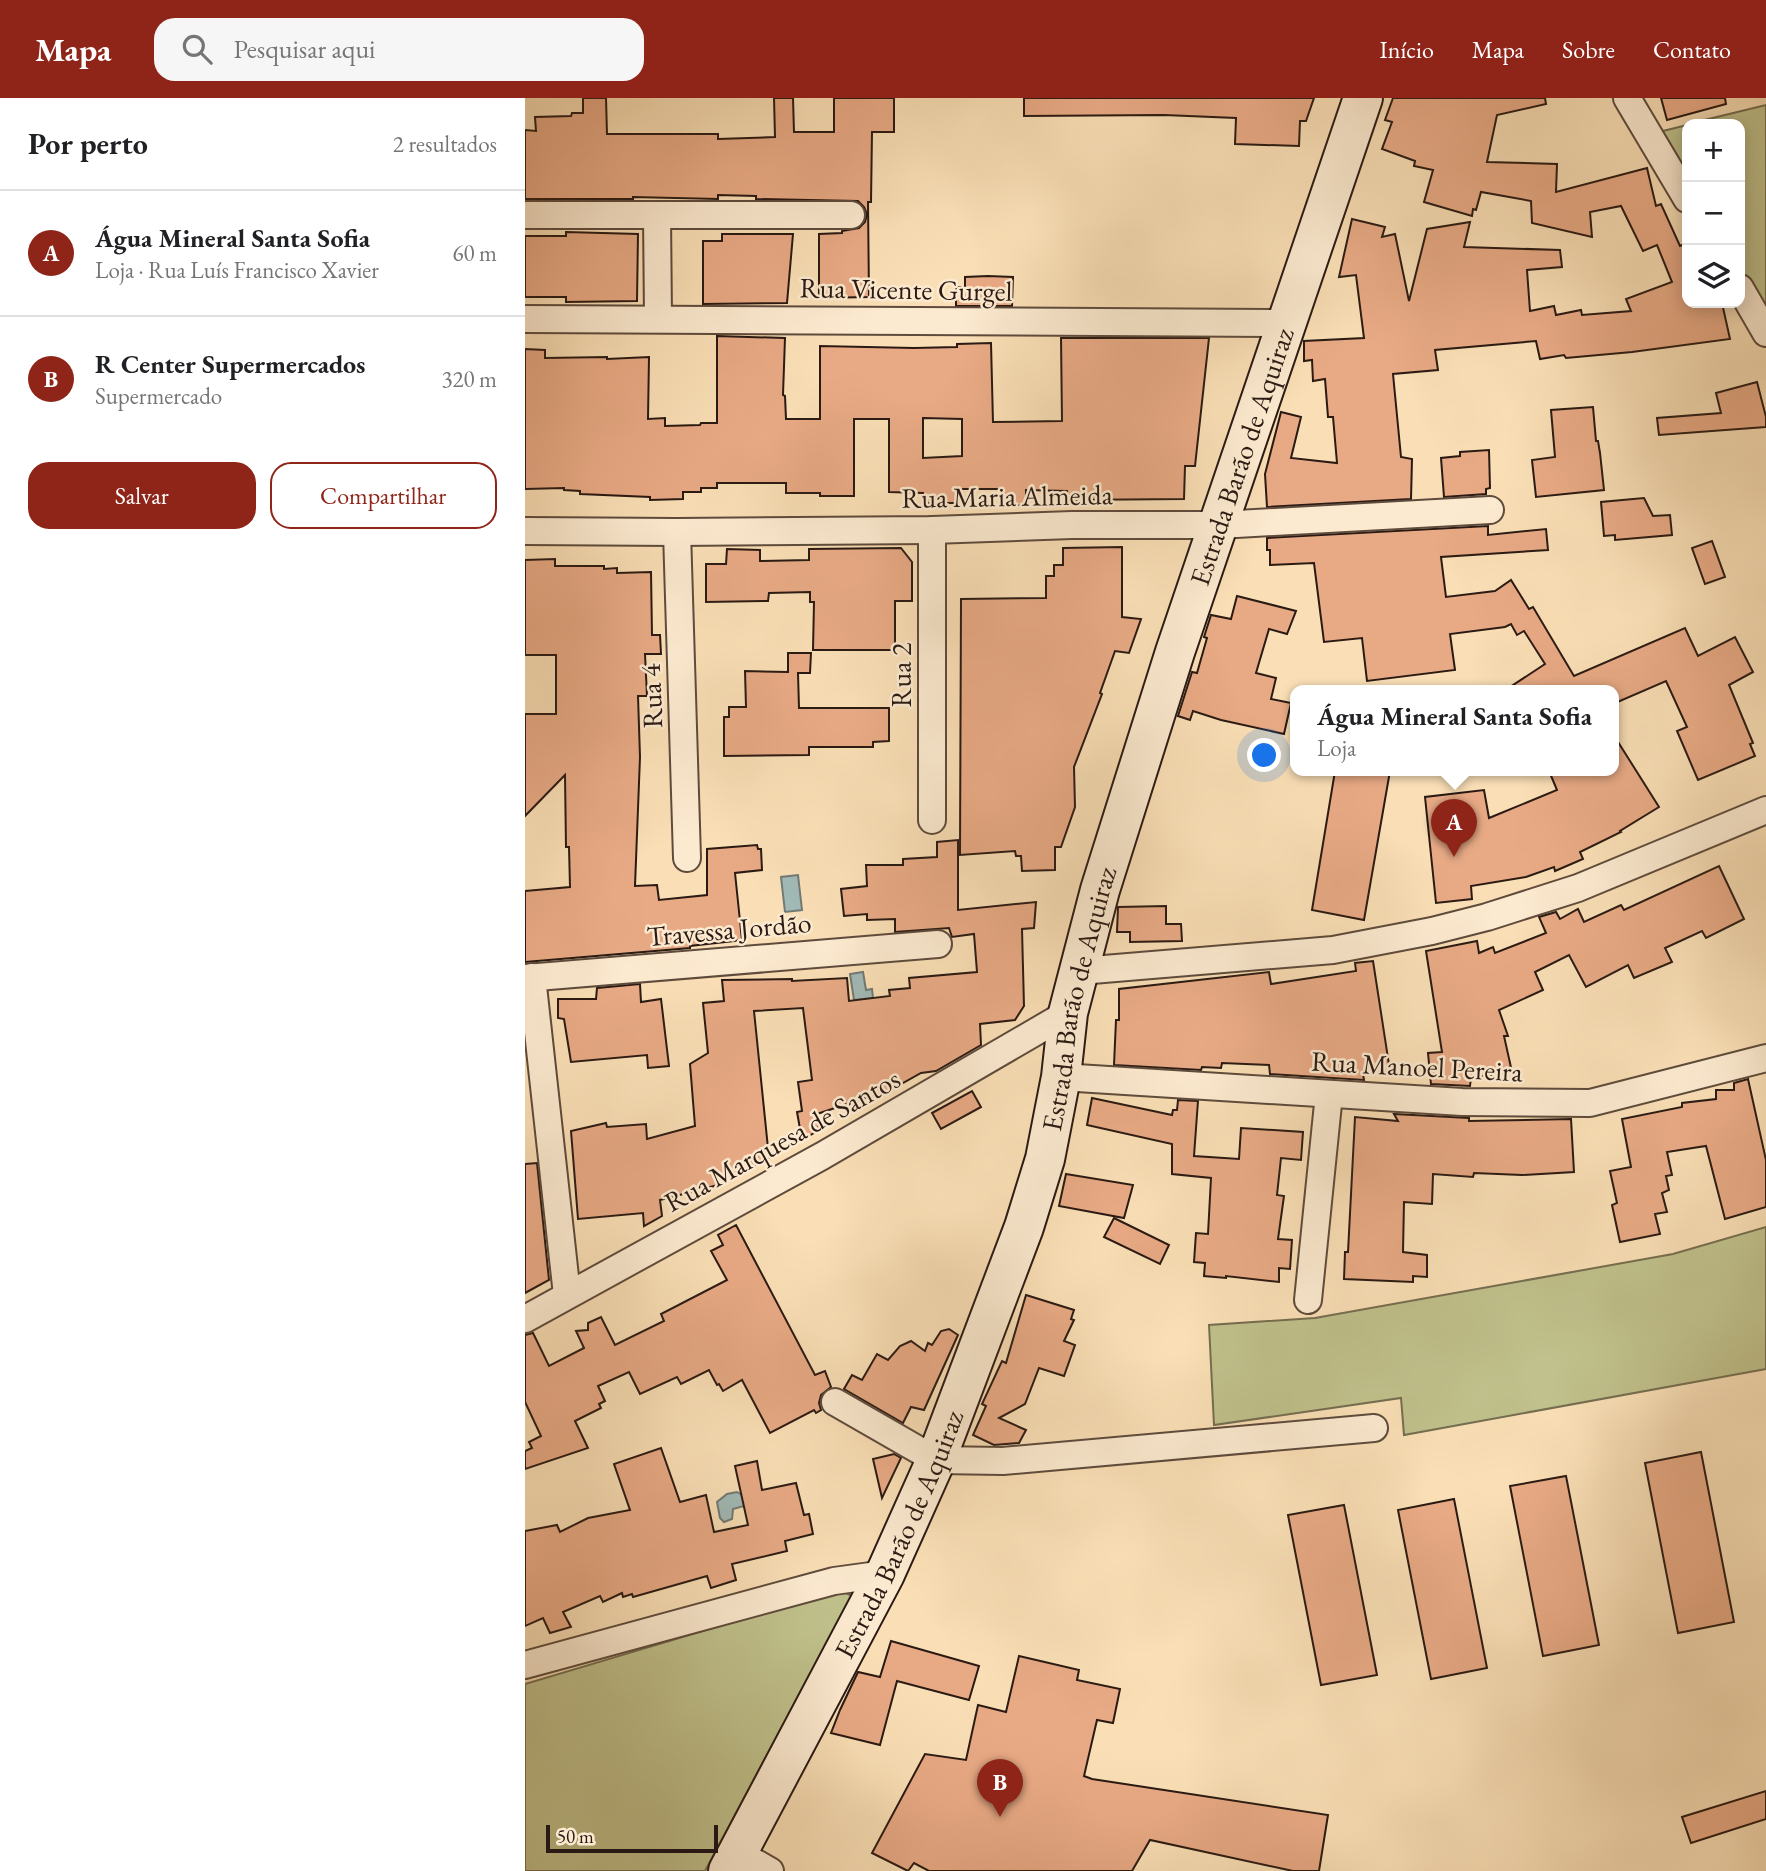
<!DOCTYPE html>
<html lang="pt">
<meta charset="utf-8">
<style>
body{margin:0;font-family:"EB Garamond",serif;background:#f6f6f6;color:#202124}
.controls{position:absolute;right:21px;top:21px;display:grid;overflow:hidden;border-radius:14px;box-shadow:0 4px 18px #0003}
.controls button{width:63px;height:63px;display:grid;place-items:center;padding:0;border:0;border-bottom:2px solid #e0e0e0;background:#fff;color:#202124;font:35px sans-serif}
.scale{position:absolute;left:21px;bottom:18px;width:172px;box-sizing:border-box;padding-left:7px;border:4px solid #2a1a13;border-top:0;font-size:19px;line-height:24px;white-space:nowrap;color:#2a1a13;-webkit-text-stroke:5px #fcead0;paint-order:stroke}
.you{position:absolute;left:740px;top:658px;width:24px;height:24px;margin:-18px;border:5px solid #fff;border-radius:50%;background:#1a73e8;box-shadow:0 0 0 10px #1a73e833}
.badge{display:grid;place-items:center;width:46px;height:46px;border-radius:50%;background:#8f2418;color:#fff;font-size:23px;font-weight:700}
.pin{position:absolute;translate:-50% -58px;filter:drop-shadow(0 2px 4px #0008)}
.pin::after{content:'';position:absolute;top:37px;width:24px;height:21px;background:inherit;clip-path:polygon(0 0,100% 0,50% 100%)}
.popup{position:absolute;left:765px;top:587px;width:329px;height:91px;box-sizing:border-box;display:grid;place-content:center;border-radius:14px;background:#fff;filter:drop-shadow(0 2px 5px #0005);font-size:23px;white-space:nowrap;color:#757577}
.popup b{font-size:26px;color:#202124}
.popup::after{content:'';position:absolute;left:50%;top:100%;margin-left:-14px;border:14px solid transparent;border-top-color:#fff}
.list{margin:0;padding:0;list-style:none}
h2{display:flex;justify-content:space-between;align-items:center;height:91px;margin:0;padding:0 28px;font-size:30px}
h2 small{font-size:23px;font-weight:400;color:#757577}
.list li{display:grid;grid-template-columns:46px 1fr auto;gap:21px;align-items:center;box-sizing:border-box;height:126px;padding:0 28px;border-top:2px solid #e0e0e0}
.list b{display:block;font-size:26px;white-space:nowrap}
.list p{margin:0;font-size:23px;white-space:nowrap;color:#757577}
.list em{font-size:23px;font-style:normal;color:#757577}
.actions{display:flex;gap:14px;padding:21px 28px}
.actions a{flex:1;padding:16px 0;border:2px solid #8f2418;border-radius:21px;text-align:center;font-size:24px;color:#8f2418}
.actions .main{background:#8f2418;color:#fff}
.icon{flex:none;width:38px;height:38px;fill:none;stroke:currentColor;stroke-width:2;stroke-linecap:round;stroke-linejoin:round}
.map{position:relative;flex:none;width:1241px;height:1773px;overflow:hidden}
header{display:flex;align-items:center;gap:42px;box-sizing:border-box;height:98px;padding:0 35px;background:#8f2418;color:#fff}
header strong{font-size:33px}
nav{display:flex;gap:38px;margin-inline-start:auto;font-size:24px}
.search{width:490px;height:63px;background:#f6f6f6;display:flex;align-items:center;gap:18px;box-sizing:border-box;padding:0 24px;border-radius:21px;color:#757577;font-size:26px}
main{display:flex}
aside{flex:1;background:#fff}
.map>svg:first-child{display:block}
.green{fill:#c0c18c;stroke:#756e50;stroke-width:2}
.water{fill:#a1bab7;stroke:#717a75;stroke-width:2}
.building{fill:#e8aa85;stroke:#2a1a13;stroke-width:2;fill-rule:evenodd}
.lines{fill:none;stroke-linecap:round;stroke-linejoin:round}
.street-casing{stroke:#5e4b3c;stroke-width:30}
.secondary-casing{stroke:#2a1a13;stroke-width:42}
.street{stroke:#fcead0;stroke-width:26}
.secondary{stroke:#fcead0;stroke-width:38}
.labels{text-anchor:middle;stroke-width:5;stroke-linejoin:round;paint-order:stroke}
.street-label{font-size:28px;fill:#2a1a13;stroke:#fcead0}
</style>
<header>
<strong>Mapa</strong>
<div class="search"><svg class="icon" aria-label="search" viewBox="0 0 24 24"><circle cx="10" cy="10" r="6"/><path d="M15 15l6 6"/></svg>Pesquisar aqui</div>
<nav><a>Início</a><a>Mapa</a><a>Sobre</a><a>Contato</a></nav>
</header>
<main>
<aside>
<h2>Por perto<small>2 resultados</small></h2>
<ul class="list">
<li><span class="badge">A</span><div><b>Água Mineral Santa Sofia</b><p>Loja · Rua Luís Francisco Xavier</p></div><em>60 m</em></li>
<li><span class="badge">B</span><div><b>R Center Supermercados</b><p>Supermercado</p></div><em>320 m</em></li>
</ul>
<div class="actions"><a class="main">Salvar</a><a>Compartilhar</a></div>
</aside>
<div class="map">
<svg width="1241" height="1773" viewBox="0 0 1241 1773">
<rect width="100%" height="100%" fill="#fadfb6"/>
<filter id="stains"><feTurbulence type="fractalNoise" baseFrequency=".00286" numOctaves="4"/><feColorMatrix values="0 0 0 0 .2 0 0 0 0 .09 0 0 0 0 .02 0 0 0 .5 -.17"/></filter>
<radialGradient id="worn" r=".72"><stop offset=".6" stop-color="#630" stop-opacity="0"/><stop offset="1" stop-color="#630" stop-opacity=".3"/></radialGradient>
<!-- green -->
<g class="green">
<polygon points="1241,7 1241,217 1215,172 1215,26 1163,26"/>
<polygon points="1162,27 1162,82 1134,34"/>
<polygon points="1241,1129 1241,1271 879,1337 876,1300 689,1327 684,1227 790,1220 1148,1156"/>
<polygon points="315,1492 327,1498 180,1773 0,1773 0,1586"/>
</g>
<!-- water -->
<g class="water">
<polygon points="273,777 277,812 260,814 256,779"/>
<polygon points="338,874 341,892 347,891 348,900 329,902 325,876"/>
<polygon points="212,1394 219,1398 219,1408 208,1411 207,1421 199,1424 195,1420 192,1404 202,1396"/>
</g>
<!-- building -->
<g class="building">
<polygon points="58,0 81,0 82,36 193,36 193,41 250,39 249,0 268,0 269,34 309,34 309,0 369,0 369,34 347,34 346,104 343,104 344,199 294,200 294,136 317,135 317,133 334,130 340,124 342,116 339,109 333,103 231,101 231,98 193,97 193,101 108,99 108,101 0,101 0,32 11,33 10,19 46,18 47,15 58,15"/>
<polygon points="499,0 789,0 781,23 775,23 774,48 710,46 711,20 639,17 499,18"/>
<polygon points="868,0 1020,0 1021,6 972,17 962,64 1032,66 1031,94 1122,70 1131,108 1136,106 1155,148 1162,145 1162,205 1197,205 1205,241 1107,254 1041,260 1039,257 1015,261 1011,243 910,252 913,272 868,276 876,359 887,361 886,401 742,409 740,376 756,314 776,319 766,360 812,365 808,319 803,319 800,281 788,283 787,262 779,263 779,243 839,240 831,177 814,179 827,121 860,129 857,139 870,136 884,203 902,131 945,124 939,149 1035,152 1037,169 1002,172 1005,213 1029,208 1031,217 1056,212 1057,217 1106,213 1101,201 1147,184 1132,147 1118,153 1096,108 1065,114 1067,139 1007,125 1006,103 956,94 951,112 948,111 947,118 899,104 908,72 889,68 890,63 857,51 867,24 860,22"/>
<polygon points="1136,0 1200,0 1201,6 1142,22"/>
<polygon points="41,134 113,136 112,203 41,204 41,199 0,199 0,138 41,138"/>
<polygon points="197,136 268,136 262,205 178,206 178,143 197,143"/>
<polygon points="463,178 488,179 487,208 431,208 431,189 440,189 440,179"/>
<path d="M 192,238 L 260,240 L 258,297 L 260,298 L 261,321 L 295,321 L 295,248 L 389,250 L 432,249 L 432,246 L 466,245 L 468,324 L 537,323 L 536,240 L 684,240 L 670,368 L 660,368 L 659,401 L 542,402 L 542,393 L 501,392 L 501,407 L 479,407 L 479,391 L 434,391 L 434,405 L 398,405 L 398,395 L 364,394 L 364,321 L 329,321 L 329,398 L 295,398 L 295,395 L 261,395 L 261,385 L 192,385 L 192,390 L 176,390 L 176,394 L 158,394 L 158,401 L 125,402 L 125,399 L 55,396 L 55,393 L 39,392 L 39,390 L 0,391 L 0,251 L 20,252 L 20,260 L 82,259 L 82,261 L 124,259 L 123,321 L 140,320 L 140,328 L 175,327 L 176,325 L 192,325 ZM 398,320 L 437,321 L 437,358 L 398,360 Z"/>
<polygon points="1232,284 1241,319 1241,329 1134,337 1132,320 1196,315 1191,295"/>
<polygon points="1068,309 1071,343 1073,343 1075,355 1079,392 1011,399 1007,362 1030,359 1026,312"/>
<polygon points="964,352 965,390 961,391 961,396 919,399 916,360 935,358 935,354"/>
<polygon points="1119,400 1128,418 1145,417 1147,437 1090,442 1090,437 1079,438 1076,404"/>
<polygon points="963,428 963,437 1021,431 1023,452 916,459 921,499 970,493 986,482 1004,511 1008,509 1049,578 1160,530 1173,558 1210,539 1228,574 1204,587 1228,645 1225,646 1230,658 1173,682 1152,633 1162,629 1141,583 1088,606 1088,593 979,593 1020,566 999,533 992,537 986,526 980,529 925,536 930,572 842,583 837,540 799,544 789,465 745,467 745,452 742,452 742,440"/>
<polygon points="1187,443 1200,479 1180,486 1167,450"/>
<polygon points="597,449 597,519 616,521 604,555 590,553 575,595 577,596 549,669 550,709 536,749 530,749 530,772 497,773 496,758 491,758 490,753 435,757 436,501 521,500 521,478 529,478 529,467 538,467 538,450"/>
<polygon points="376,450 387,464 387,503 370,503 370,552 288,552 289,504 285,504 285,494 244,495 243,503 181,504 181,466 201,466 202,451 235,452 235,463 284,462 284,451"/>
<polygon points="30,461 30,468 79,468 79,471 92,470 92,475 126,474 127,537 135,537 136,556 120,556 122,598 113,598 115,659 110,788 132,787 134,802 182,797 182,751 232,747 233,751 236,751 237,772 210,775 217,842 165,848 165,850 0,864 0,793 45,789 44,749 41,749 40,677 0,718 0,616 31,616 31,557 0,557 0,462"/>
<polygon points="712,498 771,513 762,536 744,531 731,575 751,580 746,601 766,605 759,636 696,622 668,613 665,622 653,618 667,574 672,575 682,540 679,539 686,517 706,521"/>
<polygon points="263,555 286,555 285,575 273,575 274,610 364,610 364,643 348,644 348,649 284,649 284,657 199,658 199,619 204,619 204,609 221,609 220,573 263,574"/>
<polygon points="1088,636 1134,709 1095,733 1096,734 1055,754 1058,761 1030,773 1029,769 1001,779 946,788 947,801 911,805 900,699 959,692 964,720 1032,692 1024,673 1088,673"/>
<polygon points="810,673 865,673 839,822 787,812"/>
<polygon points="433,742 433,812 511,804 509,830 497,831 499,908 490,922 455,926 456,947 411,973 396,975 353,999 352,996 292,1016 294,1032 277,1042 272,1014 277,1013 273,984 287,982 278,910 229,913 244,1060 193,1087 135,1102 137,1118 119,1128 118,1115 53,1121 46,1033 81,1025 82,1029 121,1026 122,1041 170,1028 165,966 183,955 178,905 199,903 197,882 267,881 267,883 322,880 324,903 365,898 364,892 385,890 384,880 452,874 449,836 427,839 424,830 370,834 370,821 342,822 342,816 319,818 316,791 342,788 341,767 378,767 378,761 412,759 412,744"/>
<polygon points="1194,768 1219,821 1181,840 1177,833 1140,850 1147,864 1109,880 1103,867 1061,889 1044,857 1010,874 1018,892 974,912 983,938 979,938 987,974 946,980 945,988 906,986 903,955 917,954 901,853 952,843 954,855 968,849 970,855 1021,835 1014,819 1031,814 1035,821 1053,811 1059,824 1096,807 1099,812"/>
<polygon points="641,808 641,826 656,826 657,843 605,844 605,834 592,834 593,809"/>
<polygon points="848,863 865,973 838,976 839,982 745,976 744,967 697,965 696,970 677,969 676,972 589,967 591,922 594,922 594,891 744,874 746,886 831,873 830,865"/>
<polygon points="115,886 116,904 136,901 144,968 123,970 122,957 46,964 39,921 33,920 33,901 71,901 72,890"/>
<polygon points="1223,981 1241,1062 1241,1109 1200,1121 1181,1048 1142,1054 1147,1077 1141,1078 1144,1092 1137,1095 1142,1114 1130,1116 1135,1136 1095,1144 1087,1107 1092,1105 1085,1073 1106,1069 1097,1021 1157,1009 1157,1005 1191,1001 1191,992 1209,992 1209,985"/>
<polygon points="447,993 456,1009 416,1031 407,1015"/>
<polygon points="567,1000 647,1017 648,1012 652,1012 653,1002 673,1003 669,1058 714,1061 716,1030 778,1034 776,1062 756,1060 752,1097 759,1098 753,1141 767,1142 765,1171 754,1170 754,1184 701,1178 701,1180 679,1178 680,1165 669,1164 671,1135 683,1136 686,1080 647,1076 647,1046 562,1027"/>
<polygon points="869,1016 944,1020 944,1023 1046,1021 1049,1074 997,1077 949,1075 948,1079 908,1076 907,1106 879,1104 878,1154 902,1157 902,1179 888,1178 888,1184 819,1181 820,1154 823,1154 830,1019 873,1023"/>
<polygon points="12,1065 24,1182 0,1195 0,1066"/>
<polygon points="541,1076 608,1087 599,1120 534,1108"/>
<polygon points="589,1120 644,1147 635,1166 579,1139"/>
<polygon points="211,1127 290,1277 300,1273 306,1289 296,1297 294,1305 296,1312 291,1315 289,1312 245,1335 217,1282 198,1293 194,1286 192,1287 184,1272 156,1286 152,1279 115,1296 104,1274 73,1288 80,1303 74,1306 76,1310 50,1323 63,1350 0,1371 0,1353 7,1350 4,1344 16,1338 0,1304 0,1237 8,1235 24,1268 59,1250 51,1233 63,1232 63,1225 76,1219 90,1247 139,1223 136,1216 202,1182 186,1153 198,1147 193,1137"/>
<polygon points="501,1197 549,1212 546,1221 549,1222 539,1243 550,1247 539,1278 514,1270 500,1306 474,1320 501,1332 494,1345 469,1347 448,1337 461,1308 457,1306 477,1263 481,1265"/>
<polygon points="424,1231 433,1237 399,1312 386,1309 378,1325 319,1291 327,1277 337,1282 352,1256 363,1262 375,1248 386,1243 400,1253 403,1245 407,1247 416,1233"/>
<polygon points="136,1350 155,1404 181,1397 189,1434 223,1427 210,1368 232,1363 237,1392 271,1385 279,1417 284,1416 288,1436 260,1443 262,1453 207,1466 211,1482 186,1490 182,1478 108,1499 107,1496 98,1499 97,1495 78,1504 75,1498 38,1514 46,1529 25,1535 18,1520 0,1528 0,1433 32,1427 35,1434 63,1420 105,1412 89,1366"/>
<polygon points="1176,1354 1209,1524 1153,1535 1120,1365"/>
<polygon points="369,1356 376,1360 357,1400 348,1361"/>
<polygon points="1041,1378 1074,1547 1018,1558 985,1388"/>
<polygon points="929,1401 962,1570 906,1581 873,1412"/>
<polygon points="819,1407 852,1577 796,1587 763,1417"/>
<polygon points="366,1543 454,1568 444,1602 372,1583 355,1647 306,1635 315,1612 333,1574 355,1579"/>
<polygon points="494,1558 554,1572 552,1582 595,1591 588,1625 572,1622 559,1678 567,1681 803,1717 794,1773 768,1773 625,1742 607,1773 404,1773 389,1765 383,1773 347,1755 400,1656 441,1662 453,1607 481,1614"/>
<polygon points="1241,1693 1241,1721 1166,1745 1157,1719"/>
</g>
<g class="lines">
<!-- street casing -->
<g class="street-casing">
<g id="street">
<polyline points="1102,0 1162,101"/>
<polyline points="0,117 326,117"/>
<polyline points="132,117 133,220"/>
<polyline points="1215,190 1241,235"/>
<polyline points="0,221 762,225"/>
<polyline points="0,433 152,434 407,432 547,427 694,427 965,412"/>
<polyline points="152,434 162,760"/>
<polyline points="407,722 407,432"/>
<polyline points="555,873 808,852 907,833 962,819 1053,790 1241,712"/>
<polyline points="7,879 42,1197"/>
<polyline points="0,880 413,846"/>
<polyline points="536,979 937,1004 1065,1005 1241,960"/>
<polyline points="783,1202 804,996"/>
<polyline points="0,1221 297,1058 543,915"/>
<polyline points="310,1304 411,1362 478,1363 849,1330"/>
<polyline points="0,1567 309,1483 360,1476"/>
<polyline points="213,1755 245,1773"/>
</g>
</g>
<!-- secondary casing -->
<g class="secondary-casing">
<g id="secondary">
<path id="s1" d="M 203,1773 L 360,1476 L 411,1362 L 499,1129 L 520,1061 L 536,979 L 543,915 L 575,792 L 650,554 L 838,0"/>
</g>
</g>
<!-- street -->
<use href="#street" class="street"/>
<!-- secondary -->
<use href="#secondary" class="secondary"/>
</g>
<g class="labels">
<!-- street labels -->
<g class="street-label">
<text transform="translate(381 191) rotate(1)" y="10">Rua Vicente Gurgel</text>
<text dy="10" stroke="none"><textPath href="#s1" startOffset="1512">Estrada Barão de Aquiraz</textPath></text>
<text transform="translate(482 398) rotate(-1)" y="10">Rua Maria Almeida</text>
<text transform="translate(376 577) rotate(-90)" y="10">Rua 2</text>
<text transform="translate(126 598) rotate(-92)" y="10">Rua 4</text>
<text transform="translate(204 831) rotate(-5)" y="10">Travessa Jordão</text>
<text dy="10" stroke="none"><textPath href="#s1" startOffset="945">Estrada Barão de Aquiraz</textPath></text>
<text transform="translate(892 968) rotate(3)" y="10">Rua Manoel Pereira</text>
<text transform="translate(257 1042) rotate(-29)" y="10">Rua Marquesa de Santos</text>
<text dy="10" stroke="none"><textPath href="#s1" startOffset="378">Estrada Barão de Aquiraz</textPath></text>
</g>
</g>
<rect width="100%" height="100%" filter="url(#stains)"/>
<rect width="100%" height="100%" fill="url(#worn)"/>
</svg>
<div class="controls">
<button>+</button>
<button>−</button>
<button><svg class="icon" aria-label="layers" viewBox="0 0 24 24"><path d="M12 4l9 5-9 5-9-5zM3 14l9 5 9-5"/></svg></button>
</div>
<div class="scale">50 m</div>
<div class="you"></div>
<div class="pin badge" style="left:929px;top:759px">A</div>
<div class="popup"><b>Água Mineral Santa Sofia</b>Loja</div>
<div class="pin badge" style="left:475px;top:1719px">B</div>
</div>
</main>
